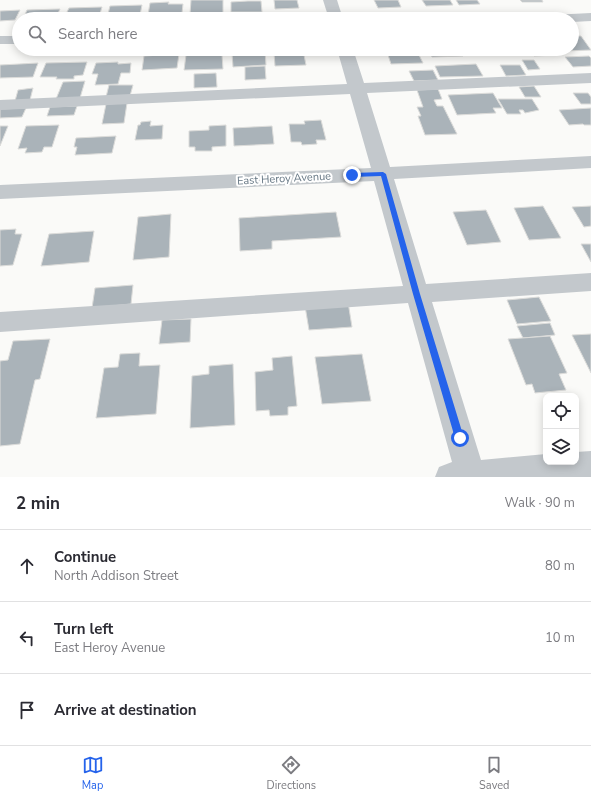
<!DOCTYPE html>
<meta charset="utf-8">
<style>
body{margin:0;font-family:"Nunito Sans",sans-serif;background:#f2f2f3;color:#2b2b33}
.controls{position:absolute;right:12px;bottom:12px;display:grid;overflow:hidden;border-radius:8px;box-shadow:0 2px 10px #0003}
.controls button{width:36px;height:36px;display:grid;place-items:center;padding:0;border:0;border-bottom:1px solid #e1e1e2;background:#fff;color:#2b2b33;font:20px sans-serif}
.stop{position:absolute;width:12px;height:12px;margin:-9px;border:3px solid #2563eb;border-radius:50%;background:#fff}
.stop.end{background:#2563eb;border-color:#fff;box-shadow:0 1px 4px #0008}
.list{margin:0;padding:0;list-style:none}
h2{display:flex;justify-content:space-between;align-items:center;height:52px;margin:0;padding:0 16px;font-size:17px}
h2 small{font-size:13px;font-weight:400;color:#7c7c81}
.list li{display:grid;grid-template-columns:26px 1fr auto;gap:12px;align-items:center;box-sizing:border-box;height:72px;padding:0 16px;border-top:1px solid #e1e1e2}
.list b{display:block;font-size:15px;white-space:nowrap}
.list p{margin:0;font-size:13px;white-space:nowrap;color:#7c7c81}
.list em{font-size:13px;font-style:normal;color:#7c7c81}
.icon{flex:none;width:22px;height:22px;fill:none;stroke:currentColor;stroke-width:2;stroke-linecap:round;stroke-linejoin:round}
.map{position:relative;flex:none;width:591px;height:477px;overflow:hidden}
.search{position:absolute;background:#fff;box-shadow:0 2px 10px #0003;left:12px;right:12px;top:12px;height:44px;display:flex;align-items:center;gap:10px;box-sizing:border-box;padding:0 14px;border-radius:22px;color:#7c7c81;font-size:15px}
.sheet{height:268px;background:#fff}
nav{display:flex;justify-content:space-around;align-items:center;box-sizing:border-box;height:56px;border-top:1px solid #e1e1e2;background:#fff;font-size:11px;color:#7c7c81}
nav a{display:grid;justify-items:center;gap:2px}
nav .on{color:#2563eb}
.map>svg:first-child{display:block}
.building{fill:#aab3b9;stroke:#dcdcda}
.lines{fill:none;stroke-linecap:round;stroke-linejoin:round}
.minor{fill:#c3c8cc;fill-rule:evenodd}
.route{fill:#2563eb}
.labels{text-anchor:middle;stroke-width:4;stroke-linejoin:round;paint-order:stroke}
.street-label{font-size:11px;fill:#657683;stroke:#fff}
</style>
<div class="map">
<svg width="591" height="477" viewBox="0 0 591 477">
<rect width="100%" height="100%" fill="#fafaf8"/>
<!-- building -->
<g class="building">
<polygon points="191,0 223,0 223,13 190,14"/>
<polygon points="274,0 297,0 299,8 275,9"/>
<polygon points="374,0 398,0 401,7 378,8"/>
<polygon points="422,0 450,0 453,5 426,6"/>
<polygon points="456,0 477,0 480,4 459,5"/>
<polygon points="520,0 542,0 543,2 522,2"/>
<polygon points="248,1 261,1 262,12 231,12 231,2"/>
<polygon points="169,2 168,4 183,4 182,13 148,15 150,3"/>
<polygon points="142,5 140,15 115,16 116,13 108,14 110,6"/>
<polygon points="102,7 99,17 73,18 74,16 65,16 69,8"/>
<polygon points="60,9 56,18 23,19 27,10"/>
<polygon points="20,10 15,20 0,21 0,11"/>
<polygon points="572,36 581,36 591,50 564,51 563,49 572,49"/>
<polygon points="386,49 416,49 423,63 391,64"/>
<polygon points="428,49 459,49 463,56 432,57"/>
<polygon points="473,49 495,49 497,52 475,52"/>
<polygon points="517,49 552,49 556,55 534,56 529,50"/>
<polygon points="282,50 297,50 299,55 304,55 306,65 275,66 274,53 282,52"/>
<polygon points="265,51 266,65 233,67 232,53"/>
<polygon points="179,54 177,68 142,70 144,56"/>
<polygon points="208,54 222,55 223,69 184,70 186,55"/>
<polygon points="589,56 591,58 591,66 573,67 565,57"/>
<polygon points="522,60 534,60 540,69 528,70"/>
<polygon points="87,62 83,75 74,76 74,79 56,79 57,77 40,77 46,63"/>
<polygon points="118,62 118,64 131,63 130,73 121,73 118,84 95,85 98,74 92,74 96,63"/>
<polygon points="38,63 33,77 0,78 0,65"/>
<polygon points="476,64 483,76 440,77 435,66"/>
<polygon points="500,65 520,65 526,75 506,76"/>
<polygon points="265,66 266,79 245,80 245,67"/>
<polygon points="433,70 438,80 414,81 409,71"/>
<polygon points="216,73 217,87 194,88 194,74"/>
<polygon points="85,81 80,98 56,99 63,82"/>
<polygon points="109,85 133,85 130,96 106,97"/>
<polygon points="534,86 541,97 525,97 519,87"/>
<polygon points="33,88 30,100 15,101 18,90"/>
<polygon points="438,89 442,99 434,100 437,106 443,106 457,134 425,135 418,116 421,116 417,107 423,107 417,90"/>
<polygon points="493,93 502,108 493,108 496,113 457,115 448,95"/>
<polygon points="573,93 588,93 591,97 591,104 581,104"/>
<polygon points="498,99 532,99 539,110 525,113 523,110 519,110 521,114 507,114"/>
<polygon points="127,103 124,123 102,124 106,104"/>
<polygon points="77,106 74,115 47,116 50,107"/>
<polygon points="26,108 22,117 0,118 0,109"/>
<polygon points="591,108 591,125 584,125 583,124 569,125 559,110"/>
<polygon points="321,120 326,140 316,140 317,144 302,145 301,142 291,142 289,124 305,124 304,121"/>
<polygon points="151,121 150,126 163,125 162,139 135,140 138,125 140,125 141,122"/>
<polygon points="59,125 52,147 44,147 42,152 25,153 27,148 18,149 26,126"/>
<polygon points="226,125 226,146 212,147 212,151 195,151 195,147 189,147 189,131 209,130 209,126"/>
<polygon points="0,126 8,126 0,146"/>
<polygon points="272,126 274,144 234,146 233,128"/>
<polygon points="116,136 112,153 75,155 77,147 74,147 76,138"/>
<polygon points="543,206 561,238 529,240 514,208"/>
<polygon points="591,206 591,226 584,227 572,207"/>
<polygon points="486,210 501,242 467,245 453,212"/>
<polygon points="336,212 341,237 272,241 272,249 240,251 239,218"/>
<polygon points="171,214 169,257 133,260 138,217"/>
<polygon points="16,229 15,234 22,234 13,265 0,266 0,230"/>
<polygon points="94,231 89,262 41,266 49,234"/>
<polygon points="581,244 591,244 591,262"/>
<polygon points="133,285 131,304 92,308 95,288"/>
<polygon points="539,297 551,321 517,324 507,300"/>
<polygon points="348,302 352,327 309,330 305,306"/>
<polygon points="191,319 190,342 159,344 162,320"/>
<polygon points="550,323 555,335 523,338 517,326"/>
<polygon points="591,334 591,373 572,335"/>
<polygon points="550,336 567,373 559,374 566,390 535,393 532,384 526,385 508,339"/>
<polygon points="50,339 40,379 35,380 20,444 0,446 0,361 8,360 13,341"/>
<polygon points="140,353 139,366 160,365 156,414 96,418 104,368 118,367 120,354"/>
<polygon points="362,354 371,401 322,404 315,357"/>
<polygon points="292,356 297,406 288,407 288,415 270,416 269,410 256,411 255,372 273,370 272,358"/>
<polygon points="233,364 235,425 190,428 192,376 209,374 209,366"/>
</g>
<g class="lines">
<!-- minor -->
<g class="minor">
<polygon points="323,0 337,0 343,19 329,19"/>
<polygon points="591,13 591,21 572,22 572,19 544,19 546,16 551,15"/>
<rect x="0" y="36" width="19" height="8"/>
<polygon points="337,49 353,49 364,83 591,73 591,83 367,93 390,167 591,156 591,168 394,179 426,284 591,273 591,291 432,302 481,460 546,454 546,462 576,462 576,452 591,451 591,477 435,477 439,467 452,462 408,303 0,332 0,312 403,286 374,181 0,199 0,185 371,168 350,94 0,110 0,100 347,84"/>
</g>
</g>
<!-- route -->
<polygon class="route" points="383,172 386,174 420,294 464,438 463,441 460,442 457,441 455,438 413,294 381,176 352,177 349,175 352,173"/>
<g class="labels">
<!-- street labels -->
<g class="street-label">
<text transform="translate(284 178) rotate(-3)" y="4">East Heroy Avenue</text>
</g>
</g>
</svg>
<div class="controls">
<button><svg class="icon" aria-label="locate" viewBox="0 0 24 24"><circle cx="12" cy="12" r="6"/><path d="M12 2v4M12 18v4M2 12h4M18 12h4"/></svg></button>
<button><svg class="icon" aria-label="layers" viewBox="0 0 24 24"><path d="M12 4l9 5-9 5-9-5zM3 14l9 5 9-5"/></svg></button>
</div>
<div class="stop" style="left:460px;top:438px"></div>
<div class="stop end" style="left:352px;top:175px"></div>
<div class="search"><svg class="icon" aria-label="search" viewBox="0 0 24 24"><circle cx="10" cy="10" r="6"/><path d="M15 15l6 6"/></svg>Search here</div>
</div>
<section class="sheet">
<h2>2 min<small>Walk · 90 m</small></h2>
<ul class="list">
<li><svg class="icon" aria-label="ahead" viewBox="0 0 24 24"><path d="M12 20V5M6 11l6-6 6 6"/></svg><div><b>Continue</b><p>North Addison Street</p></div><em>80 m</em></li>
<li><svg class="icon" aria-label="left" viewBox="0 0 24 24"><path d="M17 20v-9H6M10 6l-5 5 5 5"/></svg><div><b>Turn left</b><p>East Heroy Avenue</p></div><em>10 m</em></li>
<li><svg class="icon" aria-label="arrive" viewBox="0 0 24 24"><path d="M6 21V4h12l-3 4 3 4H6"/></svg><div><b>Arrive at destination</b></div></li>
</ul>
</section>
<nav>
<a class="on"><svg class="icon" aria-label="map" viewBox="0 0 24 24"><path d="M3 6l6-2 6 2 6-2v14l-6 2-6-2-6 2zM9 4v14M15 6v14"/></svg>Map</a>
<a><svg class="icon" aria-label="directions" viewBox="0 0 24 24"><path d="M12 3l9 9-9 9-9-9zM9 14v-3h6M13 9l2 2-2 2"/></svg>Directions</a>
<a><svg class="icon" aria-label="saved" viewBox="0 0 24 24"><path d="M7 4h10v16l-5-4-5 4z"/></svg>Saved</a>
</nav>
